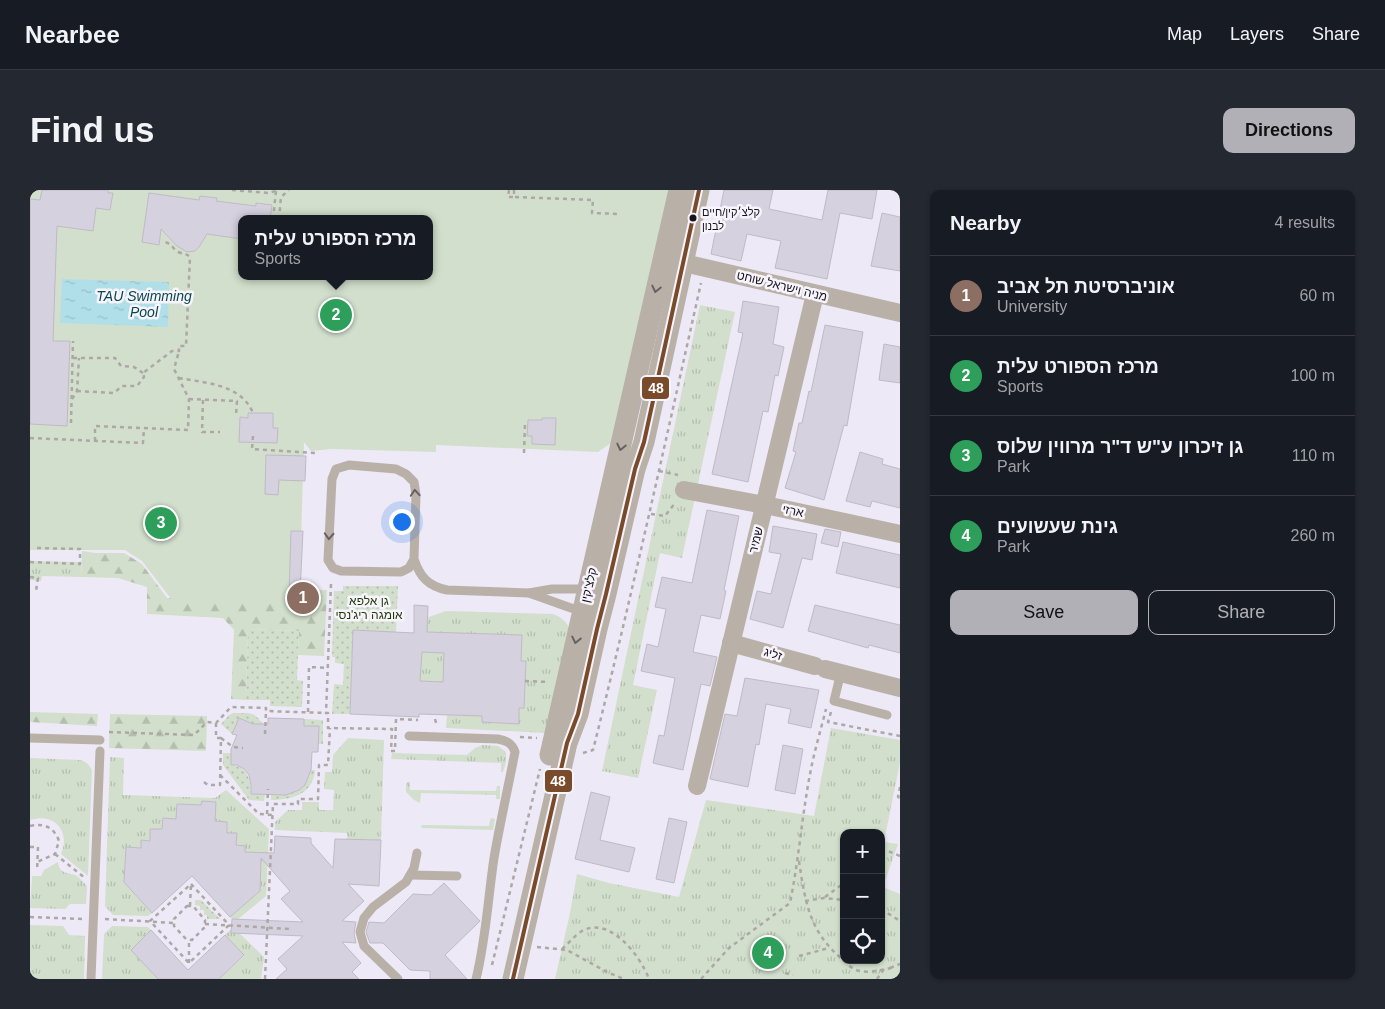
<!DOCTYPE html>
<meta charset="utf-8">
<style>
body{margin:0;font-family:Arial,"Noto Sans Hebrew",sans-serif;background:#242831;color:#f1f3f6}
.controls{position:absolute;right:15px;bottom:15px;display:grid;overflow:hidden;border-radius:10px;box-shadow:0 1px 4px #0004}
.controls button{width:45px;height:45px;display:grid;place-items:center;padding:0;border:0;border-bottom:1px solid #363941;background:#171b24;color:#f1f3f6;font:25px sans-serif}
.you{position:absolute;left:371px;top:331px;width:18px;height:18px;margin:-12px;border:4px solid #fff;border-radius:50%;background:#1a73e8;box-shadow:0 0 0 8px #1a73e833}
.badge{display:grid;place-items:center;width:32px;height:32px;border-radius:50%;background:#b1b0b7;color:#fff;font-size:16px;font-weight:700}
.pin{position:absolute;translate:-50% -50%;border:2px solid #fff;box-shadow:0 1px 5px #0006}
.popup{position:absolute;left:208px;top:25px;width:195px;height:65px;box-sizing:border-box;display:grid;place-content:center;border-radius:10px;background:#171b24;filter:drop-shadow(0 1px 4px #0005);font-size:16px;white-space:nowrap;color:#9ea1a6}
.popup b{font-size:19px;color:#f1f3f6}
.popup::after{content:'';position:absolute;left:50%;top:100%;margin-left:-10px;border:10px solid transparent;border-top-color:#171b24}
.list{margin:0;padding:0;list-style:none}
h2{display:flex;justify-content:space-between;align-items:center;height:65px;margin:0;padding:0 20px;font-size:21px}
h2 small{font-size:16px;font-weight:400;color:#9ea1a6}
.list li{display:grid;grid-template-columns:32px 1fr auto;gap:15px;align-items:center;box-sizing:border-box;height:80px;padding:0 20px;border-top:1px solid #363941}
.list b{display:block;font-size:19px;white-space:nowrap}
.list p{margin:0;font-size:16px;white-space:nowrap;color:#9ea1a6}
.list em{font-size:16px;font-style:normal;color:#9ea1a6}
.actions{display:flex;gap:10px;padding:15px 20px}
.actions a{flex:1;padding:11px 0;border:1px solid #b1b0b7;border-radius:10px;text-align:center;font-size:18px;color:#b1b0b7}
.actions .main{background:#b1b0b7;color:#111}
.icon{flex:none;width:28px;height:28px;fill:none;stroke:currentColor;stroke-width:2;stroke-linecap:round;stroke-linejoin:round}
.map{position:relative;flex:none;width:870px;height:789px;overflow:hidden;border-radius:10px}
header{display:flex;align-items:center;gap:30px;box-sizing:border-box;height:70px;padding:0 25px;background:#171b24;border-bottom:1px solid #363941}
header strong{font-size:24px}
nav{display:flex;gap:28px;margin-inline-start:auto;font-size:18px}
.intro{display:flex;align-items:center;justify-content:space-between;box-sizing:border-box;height:120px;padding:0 30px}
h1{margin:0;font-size:35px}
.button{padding:12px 22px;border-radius:10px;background:#b1b0b7;color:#111;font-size:18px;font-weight:700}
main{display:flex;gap:30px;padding:0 30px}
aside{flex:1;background:#171b24;border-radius:10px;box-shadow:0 1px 4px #0004}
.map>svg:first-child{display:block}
.grass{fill:url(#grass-tufts);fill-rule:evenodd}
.forest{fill:url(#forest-firs)}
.garden{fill:url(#garden-dots)}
.pitch{fill:#d2dfcc;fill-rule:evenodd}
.water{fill:url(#water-ripples)}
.building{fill:#d6d1de;stroke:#bfbac6;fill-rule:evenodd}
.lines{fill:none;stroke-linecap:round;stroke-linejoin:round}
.path{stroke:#ada7a5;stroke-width:2.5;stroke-dasharray:4 4;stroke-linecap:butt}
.service{stroke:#b9b0a8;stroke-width:9}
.minor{stroke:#b9b0a8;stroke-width:18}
.tertiary{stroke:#b9b0a8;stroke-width:21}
.bus-1-casing{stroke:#f7f4fb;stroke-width:8}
.bus-1{stroke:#7a4b2a;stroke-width:4}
.oneway{stroke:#686162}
.bus-dot{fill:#17121d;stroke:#f7f4fb;stroke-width:2}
.labels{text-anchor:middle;stroke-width:5;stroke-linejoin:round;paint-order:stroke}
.bus-label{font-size:11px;fill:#17121d;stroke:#f7f4fb;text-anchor:start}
.street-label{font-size:12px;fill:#17121d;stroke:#f7f4fb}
.park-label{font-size:12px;fill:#1f3806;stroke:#f7f4fb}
.water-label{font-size:14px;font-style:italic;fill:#06474d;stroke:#f7f4fb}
.line-badge{stroke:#f7f4fb;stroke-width:2}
.badge-label{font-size:14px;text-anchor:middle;font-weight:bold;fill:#fff}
</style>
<header>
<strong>Nearbee</strong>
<nav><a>Map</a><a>Layers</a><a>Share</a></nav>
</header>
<div class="intro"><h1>Find us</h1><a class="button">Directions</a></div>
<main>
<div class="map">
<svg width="870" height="789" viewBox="0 0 870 789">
<defs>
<pattern id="grass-tufts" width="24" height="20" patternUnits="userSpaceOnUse" patternTransform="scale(1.25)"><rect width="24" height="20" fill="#d2dfcc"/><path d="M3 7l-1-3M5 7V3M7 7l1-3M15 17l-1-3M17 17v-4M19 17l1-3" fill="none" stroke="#b4beaf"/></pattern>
<pattern id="forest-firs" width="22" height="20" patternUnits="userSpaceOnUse" patternTransform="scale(1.25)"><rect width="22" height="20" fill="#d2dfcc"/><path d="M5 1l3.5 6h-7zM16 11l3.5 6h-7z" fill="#b4beaf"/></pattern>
<pattern id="garden-dots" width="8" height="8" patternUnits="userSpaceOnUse" patternTransform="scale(1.25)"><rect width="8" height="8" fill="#d2dfcc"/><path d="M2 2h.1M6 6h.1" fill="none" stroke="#b4beaf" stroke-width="1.8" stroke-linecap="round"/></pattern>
<pattern id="water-ripples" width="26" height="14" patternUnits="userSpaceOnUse" patternTransform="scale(1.25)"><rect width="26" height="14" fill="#b1dfe9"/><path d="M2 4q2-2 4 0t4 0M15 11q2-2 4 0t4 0" fill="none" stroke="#98bec7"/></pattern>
</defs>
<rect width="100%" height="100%" fill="#eee9f7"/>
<!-- grass -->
<g class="grass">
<polygon points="670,115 705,122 652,368 630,363 603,495 627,500 608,588 572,581"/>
<polygon points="0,371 51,372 51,387 12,386 11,391 0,390"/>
<path d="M 416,421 L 523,424 C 531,427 536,431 540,439 L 516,543 L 416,538 L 417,525 L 437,526 L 438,505 L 453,505 L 452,532 L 489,534 L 489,518 L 494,518 L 496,471 L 491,471 L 492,445 L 452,444 L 452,452 L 414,463 L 413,492 L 390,491 L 392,434 L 396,428 Z"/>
<path d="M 801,538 L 870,550 L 870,572 L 854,652 L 868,654 L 853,697 L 870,704 L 870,789 L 525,789 L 539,728 L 547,684 L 579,693 L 649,707 L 676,610 L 784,626 ZM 814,643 L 851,643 L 851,770 L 814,770 Z"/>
<polygon points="318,548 354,550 351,650 317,649 317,643 245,640 245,632 258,620 272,620 272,612 289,612 289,620 303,620 304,600 294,599 295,582 302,582 303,565"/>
<polygon points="453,555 468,556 476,562 476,572 473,582 471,582 471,573 361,569 362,563 437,565 445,558"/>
<polygon points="80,567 94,568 93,605 185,608 196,600 239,639 236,706 207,730 202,729 200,727 230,701 231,663 215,662 215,656 206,655 207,643 197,643 197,632 185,631 171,615 147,614 147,629 133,628 132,639 120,639 120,651 111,650 111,658 96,657 94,692 122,723 118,726 83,725 75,716"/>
<path d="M 0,568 L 50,570 C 56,572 59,574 62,580 L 58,686 L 31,664 C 41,641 24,622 0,630 Z"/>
<polygon points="378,592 380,592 380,600 466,601 467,596 470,596 470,609 466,609 466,605 391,603 390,613 384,610 376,602 376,594"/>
<polygon points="461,628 465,629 463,640 391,638 392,635 459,636"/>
<path d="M 28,672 C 29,685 39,682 47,686 C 51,689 54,693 57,696 L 56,714 L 40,714 L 35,719 L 0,718 L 2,686 L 11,686 L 14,680 Z"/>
<polygon points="0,735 33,736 39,745 55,746 54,789 0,789"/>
<polygon points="82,736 118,737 121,740 101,760 128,789 72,789 74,744"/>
<polygon points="200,740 206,740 234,767 231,789 189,789 214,766 195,745"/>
</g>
<!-- forest -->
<g class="forest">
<polygon points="52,361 65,363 94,363 112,374 137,408 270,403 270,400 297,400 294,466 268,465 269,441 218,439 216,510 201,509 204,440 193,428 117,424 117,397 88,388 51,387"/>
<polygon points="0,522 68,524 67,536 0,532"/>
<polygon points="80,524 177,526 176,561 79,558"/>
</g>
<!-- garden -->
<g class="garden">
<polygon points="313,396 368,396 366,442 323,441 320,524 302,524 304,494 313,495 314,474 305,473 305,467 302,467 304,401 313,401"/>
<polygon points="218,439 269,441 267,490 273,491 272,517 240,516 240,510 216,510"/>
<path d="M 204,523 C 219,523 224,521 233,534 L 223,534 L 209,528 L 202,544 L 191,534 L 199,525 Z"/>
<polygon points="274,529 293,530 293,554 289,554 289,536 274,536"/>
<path d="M 193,563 L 201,563 L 201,575 C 217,576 221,589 221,604 L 235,604 L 234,611 L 219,610 L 193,575 Z"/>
<path d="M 281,580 L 285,580 C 283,605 261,610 241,610 L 241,604 C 262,605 276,603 281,580 Z"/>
<polygon points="165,710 171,710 190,729 177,729 177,725 174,725 174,720 170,720 170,716 165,715"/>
</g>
<!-- pitch -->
<path class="pitch" d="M 0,0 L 639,0 L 584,251 L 568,262 L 406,255 L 406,262 L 301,259 L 281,261 L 274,252 L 269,414 L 142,410 L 112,371 L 95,360 L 0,360 ZM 212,29 L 400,29 L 400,86 L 212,86 Z"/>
<!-- water -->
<polygon class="water" points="32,89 139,92 138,137 30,133"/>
<!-- building -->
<g class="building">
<polygon points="12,0 78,0 78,3 83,3 80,20 66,18 63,41 27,36 23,151 40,151 37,236 0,234 0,9 10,10"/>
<polygon points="694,0 743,0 739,19 792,30 798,0 847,0 842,29 810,23 797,89 745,78 751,51 717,44 711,71 681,64"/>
<polygon points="119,3 169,10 170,6 187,8 186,11 226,16 226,13 242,15 240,29 212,29 212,49 177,44 169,57 165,61 157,62 147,56 131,39 129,55 112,52"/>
<polygon points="852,23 870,27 870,81 841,76"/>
<polygon points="713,111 749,117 743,154 754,157 748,186 745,185 738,222 733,221 718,292 682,284 713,143 708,142"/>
<polygon points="795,135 833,142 817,236 814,235 794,310 755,298 766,262 763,261 769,233 772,233 779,201 781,202"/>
<polygon points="854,154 870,157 870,193 849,190"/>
<polygon points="218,223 243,223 243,238 248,238 247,253 209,252 210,227 218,228"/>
<polygon points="512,228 526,228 525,255 502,254 502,246 497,246 498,230 512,230"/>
<polygon points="830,262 853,269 852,274 870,279 870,318 842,311 840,317 816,311"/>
<polygon points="236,265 276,266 275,291 249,290 248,305 235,304"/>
<polygon points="677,320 709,326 694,400 696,401 690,429 671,425 663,462 687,467 680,496 671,494 653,580 623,573 629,545 634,546 645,488 611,481 617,454 628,457 636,419 625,417 632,387 662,393"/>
<polygon points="743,336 787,344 782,370 772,368 753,438 720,429 727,401 741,404 751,364 739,362"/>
<polygon points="795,339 811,342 808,357 791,353"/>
<polygon points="261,341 273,341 270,403 259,403"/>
<polygon points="813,352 870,365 870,398 806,383"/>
<path d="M 384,415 L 398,416 L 397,442 L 492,445 L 491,471 L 496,471 L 494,518 L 489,518 L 489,534 L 452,532 L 452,526 L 389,524 L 389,527 L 320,524 L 323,440 L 384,443 ZM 392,462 L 414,463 L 413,492 L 390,491 Z"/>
<polygon points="785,415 870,435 870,463 839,455 838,458 778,441"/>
<polygon points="715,488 789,500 781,538 758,533 761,519 736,514 729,555 726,554 718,597 680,589 695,524 707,526"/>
<polygon points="209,528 223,534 238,534 238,528 274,529 274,536 289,536 288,562 282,562 281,580 275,595 269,600 256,605 221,604 221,595 219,585 214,579 207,575 201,575 201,559 207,545 202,544"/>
<polygon points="753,555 773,559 765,604 745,600"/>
<polygon points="561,602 580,607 570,650 605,658 599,682 545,669"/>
<polygon points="172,611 186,612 185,631 197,632 197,643 207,643 206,655 215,656 215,662 244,663 245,646 281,648 281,653 303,678 305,649 351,650 349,696 318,694 334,711 312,731 326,732 324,743 326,753 312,752 331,773 322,782 329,789 246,789 257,779 248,769 273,746 201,743 202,729 273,732 251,709 260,701 231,668 230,701 200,727 162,686 122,723 94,692 96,657 111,658 111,650 120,651 120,639 132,639 133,628 146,629 147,614 171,615"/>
<polygon points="639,628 657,632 644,693 626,689"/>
<polygon points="414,693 450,731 415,765 437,789 400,789 400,781 380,780 353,753 340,753 336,742 339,732 354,733 383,704 401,705"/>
<polygon points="121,740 158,780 195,745 214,765 189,789 128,789 101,760"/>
</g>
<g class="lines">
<!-- path -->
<g class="path">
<polyline points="202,0 239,3 248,0"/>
<polyline points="479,0 478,7 484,7"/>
<polyline points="484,0 484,7 563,10 562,23 590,24"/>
<polyline points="243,29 246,1"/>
<polyline points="249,29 251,7 259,0"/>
<polyline points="43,168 85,168 91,176 104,177 113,183"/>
<path d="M 149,188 C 175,193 211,194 223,223"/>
<path d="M 47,201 L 84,203 L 92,196 L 107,196 L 114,187 L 113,183 L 142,161 L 149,161 L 149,156 L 156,156 L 160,67 C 156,63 153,64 148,62 C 143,59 142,54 135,52"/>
<polyline points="42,209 47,201 49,168"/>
<polyline points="159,209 207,211 206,225"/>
<polyline points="173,210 172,242 190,242"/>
<polyline points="41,233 43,151"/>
<polyline points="223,246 222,259 286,263"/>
<polyline points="0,248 113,253 114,238"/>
<polyline points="65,251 65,236 158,240 159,209 144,179 149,161"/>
<polyline points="494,263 495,233"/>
<polyline points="629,281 648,285"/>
<polyline points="621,324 635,326 645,313"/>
<polyline points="0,372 50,374 50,359 6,358"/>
<polyline points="0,387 8,388 6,401"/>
<polyline points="301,394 296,523 298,523 298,538 362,539 361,561"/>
<polyline points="495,491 518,492"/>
<polyline points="278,522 279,477 298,478"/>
<polyline points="801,522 798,532 870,546"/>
<polyline points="405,529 407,536"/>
<polyline points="79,542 164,545 177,532 186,533 201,517 236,518 236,521 296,523"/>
<polyline points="235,544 236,521"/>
<polyline points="490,547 507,548"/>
<polyline points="191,548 203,557 213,558"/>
<polyline points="361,561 365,561 366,529 388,530"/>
<path d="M 553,563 L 563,560 C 602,405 636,249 671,93"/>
<polyline points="190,585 229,624 243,625"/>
<polyline points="174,592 178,595 190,595 191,548 186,548 186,533"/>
<polyline points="870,597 868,607 870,608"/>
<polyline points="237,624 238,599"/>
<path d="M 0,636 C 14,633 24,637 29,651 L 25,664 L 7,672"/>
<polyline points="0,657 8,657 7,681"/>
<polyline points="851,662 858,661 870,666"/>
<polyline points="25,664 55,688"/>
<path d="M 769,671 C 775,711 779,741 811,768 C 817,773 822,780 830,781 C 840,783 851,780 861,778"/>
<polygon points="161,694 199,735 159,773 120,731"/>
<polyline points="795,707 814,693"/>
<polyline points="775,711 794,708 814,710"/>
<polygon points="157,716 163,716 175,730 175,737 162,750 156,749 144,736 144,729"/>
<polyline points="160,716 161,694"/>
<polyline points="851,719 870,731"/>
<polyline points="0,727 53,729"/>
<polyline points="75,729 144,733"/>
<polyline points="175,734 261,739"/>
<polyline points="507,757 537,760 577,782 594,789"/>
<path d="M 532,759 C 538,754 545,745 552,741 C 580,725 611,767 619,789"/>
<polyline points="769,766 799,758"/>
<polyline points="159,773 159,750"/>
<polyline points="462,775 510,579"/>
<polyline points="860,778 870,774"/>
<polyline points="755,783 763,785"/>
<polyline points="235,789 243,614 268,614 268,609 288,609 289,575 298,575 300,538"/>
<path d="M 671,789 L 699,758 L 760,713 C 769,669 772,624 781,579 C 785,559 791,539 796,519"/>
<polyline points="847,789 854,779"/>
</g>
<!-- service -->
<g class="service">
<path d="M 384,369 L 379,378 L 371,382 L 311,381 L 303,378 L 298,370 L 302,289 L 306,279 L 319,275 L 366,279 L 376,284 L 384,292 L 386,305 L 384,369 C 390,387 398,396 417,400 L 499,403 L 522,399 L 557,399"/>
<polyline points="499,403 541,418 553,420"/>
<polyline points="811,482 804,511 857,525"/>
<path d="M 379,546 L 468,549 C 477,551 482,553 485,562 C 478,598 470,633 464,668 C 458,708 456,749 446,789"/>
<polyline points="0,548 70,550"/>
<polyline points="381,685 427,686"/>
<polyline points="61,789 70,561"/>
<polyline points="368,789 334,756 330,742 334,728 343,717 376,692 384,678 387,663"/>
</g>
<!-- minor -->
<g class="minor">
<polyline points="641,70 870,123"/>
<polyline points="654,300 740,316 870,344"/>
<polyline points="701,453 785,476"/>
<polyline points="795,479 870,498"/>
<polyline points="667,596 785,104"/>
</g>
<!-- tertiary -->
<g class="tertiary">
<polyline points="520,565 649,0"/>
<polyline points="483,789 537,553 548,524 567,439 576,404 605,279 614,252 669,0"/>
</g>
<!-- bus-1 casing -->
<g class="bus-1-casing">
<polyline id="bus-1" points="483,789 537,553 548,524 567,439 576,404 605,279 614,252 669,0"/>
</g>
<!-- bus-1 -->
<use href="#bus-1" class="bus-1"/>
</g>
<!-- one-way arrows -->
<defs><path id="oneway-chevron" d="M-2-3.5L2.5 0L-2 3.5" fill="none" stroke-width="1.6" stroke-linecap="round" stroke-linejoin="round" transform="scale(1.25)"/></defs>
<g class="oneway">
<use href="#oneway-chevron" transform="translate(626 99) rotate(103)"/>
<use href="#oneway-chevron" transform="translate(591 257) rotate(103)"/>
<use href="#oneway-chevron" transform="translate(385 303) rotate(-94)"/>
<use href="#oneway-chevron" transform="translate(299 346) rotate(93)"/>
<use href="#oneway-chevron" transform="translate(546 450) rotate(102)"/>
</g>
<!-- markers -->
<circle class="bus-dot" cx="663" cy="28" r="4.5"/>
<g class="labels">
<!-- bus labels -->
<g class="bus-label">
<text x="672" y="26">קלצ׳קין/חיים<tspan x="672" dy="14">לבנון</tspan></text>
</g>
<!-- street labels -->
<g class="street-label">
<text transform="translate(752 96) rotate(14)" y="4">מניה וישראל שוחט</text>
<text transform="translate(763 321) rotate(12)" y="4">ארזי</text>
<text transform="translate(726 350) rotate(-76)" y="4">שמיר</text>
<text transform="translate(559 395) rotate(-77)" y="4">קלצ'קין</text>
<text transform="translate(743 464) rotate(16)" y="4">זליג</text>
</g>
<!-- park labels -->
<g class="park-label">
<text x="339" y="415">גן אלפא<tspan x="339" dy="14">אומגה ריג'נסי</tspan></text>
</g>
<!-- water labels -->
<g class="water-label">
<text x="114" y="111">TAU Swimming<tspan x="114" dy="16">Pool</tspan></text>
</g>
</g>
<g class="line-badge">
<rect x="611" y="186" width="29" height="24" rx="5" fill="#7a4b2a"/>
<rect x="514" y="579" width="29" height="24" rx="5" fill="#7a4b2a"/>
</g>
<g class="badge-label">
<text x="626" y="203">48</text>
<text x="528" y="596">48</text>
</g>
</svg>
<div class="controls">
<button>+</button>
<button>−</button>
<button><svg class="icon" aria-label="locate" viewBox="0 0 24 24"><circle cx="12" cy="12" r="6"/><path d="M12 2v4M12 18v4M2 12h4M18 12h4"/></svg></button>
</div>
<div class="you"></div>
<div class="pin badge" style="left:273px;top:408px;background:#8d6e63">1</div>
<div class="pin badge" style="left:306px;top:125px;background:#2e9e5b">2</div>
<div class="popup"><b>מרכז הספורט עלית</b>Sports</div>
<div class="pin badge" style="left:131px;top:333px;background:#2e9e5b">3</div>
<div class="pin badge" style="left:738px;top:763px;background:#2e9e5b">4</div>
</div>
<aside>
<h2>Nearby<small>4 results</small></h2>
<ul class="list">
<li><span class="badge" style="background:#8d6e63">1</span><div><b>אוניברסיטת תל אביב</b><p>University</p></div><em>60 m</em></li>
<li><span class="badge" style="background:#2e9e5b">2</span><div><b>מרכז הספורט עלית</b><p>Sports</p></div><em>100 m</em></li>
<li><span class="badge" style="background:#2e9e5b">3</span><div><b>גן זיכרון ע&quot;ש ד&quot;ר מרווין שלוס</b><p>Park</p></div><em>110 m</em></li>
<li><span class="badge" style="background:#2e9e5b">4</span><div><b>גינת שעשועים</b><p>Park</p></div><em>260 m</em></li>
</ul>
<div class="actions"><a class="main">Save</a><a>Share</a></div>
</aside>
</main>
